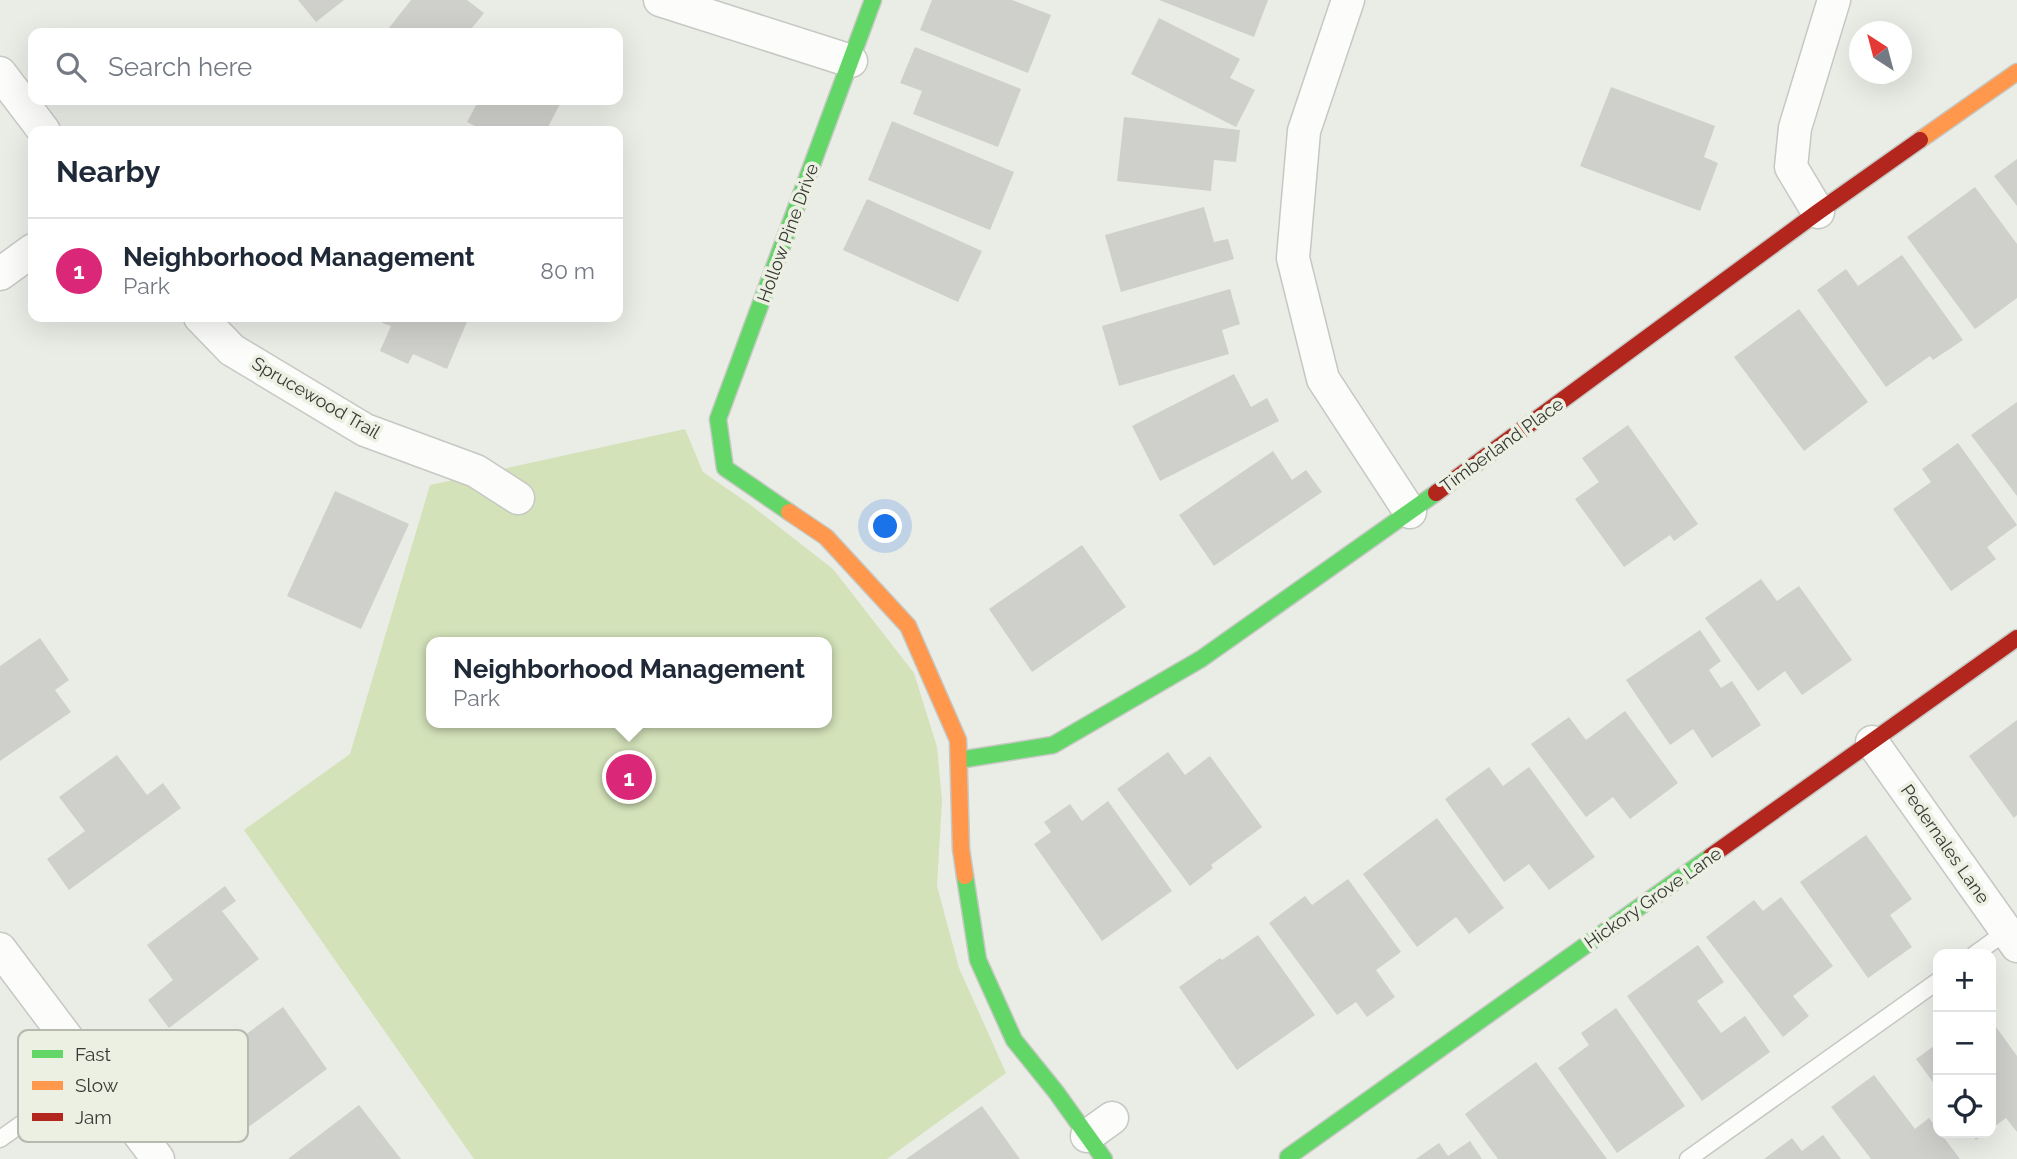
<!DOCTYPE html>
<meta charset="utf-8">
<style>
body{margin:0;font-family:Raleway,sans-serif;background:#f6f6f7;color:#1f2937}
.controls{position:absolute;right:21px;bottom:21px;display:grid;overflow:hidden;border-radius:14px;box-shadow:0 7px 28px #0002}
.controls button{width:63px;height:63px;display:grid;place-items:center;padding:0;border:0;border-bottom:2px solid #e0e1e3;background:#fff;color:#1f2937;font:35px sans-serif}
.compass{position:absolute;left:1849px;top:21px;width:63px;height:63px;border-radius:50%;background:#fff;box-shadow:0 7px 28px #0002;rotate:324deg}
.you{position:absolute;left:886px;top:527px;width:24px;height:24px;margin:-18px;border:5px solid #fff;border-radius:50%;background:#1a73e8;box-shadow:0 0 0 10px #1a73e833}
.badge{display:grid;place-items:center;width:46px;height:46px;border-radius:50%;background:#db2777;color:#fff;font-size:23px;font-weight:700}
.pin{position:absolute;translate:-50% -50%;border:4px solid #fff;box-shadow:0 2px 7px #0006}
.popup{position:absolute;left:426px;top:637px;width:406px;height:91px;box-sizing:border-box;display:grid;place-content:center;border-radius:14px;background:#fff;filter:drop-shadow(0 2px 5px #0005);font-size:23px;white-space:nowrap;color:#747a83}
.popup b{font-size:26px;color:#1f2937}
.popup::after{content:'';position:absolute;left:50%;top:100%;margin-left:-14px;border:14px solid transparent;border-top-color:#fff}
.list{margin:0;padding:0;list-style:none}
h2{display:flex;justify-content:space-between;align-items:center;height:91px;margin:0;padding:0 28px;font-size:30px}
h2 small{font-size:23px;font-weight:400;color:#747a83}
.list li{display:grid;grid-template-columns:46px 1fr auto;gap:21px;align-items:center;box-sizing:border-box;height:105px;padding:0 28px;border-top:2px solid #e0e1e3}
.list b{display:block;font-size:26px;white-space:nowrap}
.list p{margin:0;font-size:23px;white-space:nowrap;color:#747a83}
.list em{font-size:23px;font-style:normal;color:#747a83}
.icon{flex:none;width:38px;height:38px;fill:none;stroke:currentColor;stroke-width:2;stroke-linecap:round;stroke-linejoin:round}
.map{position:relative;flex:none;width:2017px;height:1159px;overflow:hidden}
.search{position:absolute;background:#fff;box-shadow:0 7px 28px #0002;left:28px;top:28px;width:595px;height:77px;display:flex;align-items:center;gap:18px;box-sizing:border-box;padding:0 24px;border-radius:14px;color:#747a83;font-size:26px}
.panel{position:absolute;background:#fff;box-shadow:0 7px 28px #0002;left:28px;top:126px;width:595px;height:196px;border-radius:14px}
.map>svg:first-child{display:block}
.green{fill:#d3e2b9;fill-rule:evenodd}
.building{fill:#cfd0cc}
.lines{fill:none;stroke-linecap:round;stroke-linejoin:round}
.lane-casing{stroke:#c6c8c3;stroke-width:19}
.street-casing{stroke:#c6c8c3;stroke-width:35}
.fast-casing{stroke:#c6c8c3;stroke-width:19}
.slow-casing{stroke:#c6c8c3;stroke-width:19}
.jam-casing{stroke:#c6c8c3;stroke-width:19}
.lane{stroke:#fcfcfb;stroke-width:16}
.street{stroke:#fcfcfb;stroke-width:32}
.fast{stroke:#63d668;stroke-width:16}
.slow{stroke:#ff974d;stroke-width:16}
.jam{stroke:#b3261e;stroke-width:16}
.labels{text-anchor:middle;stroke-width:7;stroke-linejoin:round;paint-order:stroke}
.street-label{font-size:18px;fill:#373934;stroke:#ebf0e2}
.key{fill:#ebf0e2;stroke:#b5b9ae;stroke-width:2}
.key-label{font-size:19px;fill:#373934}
</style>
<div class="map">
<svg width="2017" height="1159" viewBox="0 0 2017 1159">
<rect width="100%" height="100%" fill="#eaece6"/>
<!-- green -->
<path class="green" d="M 685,429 L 703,472 L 752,506 L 833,569 L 914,673 L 937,747 L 942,800 L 937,886 L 959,968 L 1006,1073 L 887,1159 L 474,1159 L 244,830 L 350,754 L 430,485 ZM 431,642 L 827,642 L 827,723 L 431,723 Z"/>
<!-- building -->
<g class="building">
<polygon points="298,0 344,0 316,22"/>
<polygon points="411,0 467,0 484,13 468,33 385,33"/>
<polygon points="932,0 1012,0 1051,15 1028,73 920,30"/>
<polygon points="1159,0 1268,0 1254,37"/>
<polygon points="1159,18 1240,59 1230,78 1255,90 1236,127 1131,74"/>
<polygon points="915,47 1021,89 998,147 913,114 922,91 900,83"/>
<polygon points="1611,87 1715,126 1704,157 1718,163 1700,211 1580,166"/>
<polygon points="479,100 562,100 546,131 485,131 467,122"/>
<polygon points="1124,117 1240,130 1236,162 1214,160 1211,191 1117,181"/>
<polygon points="892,121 1014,172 990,230 868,180"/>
<polygon points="2017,159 2017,206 1994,176"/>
<polygon points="1975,187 2017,244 2017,298 1975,329 1907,237"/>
<polygon points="867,199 982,251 958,302 843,250"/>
<polygon points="1204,207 1214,242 1228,239 1234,259 1121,292 1105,235"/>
<polygon points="1902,255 1963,340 1933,360 1930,356 1886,387 1817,290 1846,269 1858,286"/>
<polygon points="1230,289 1240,324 1222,330 1229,354 1119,386 1102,326"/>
<polygon points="1799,309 1868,402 1804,451 1734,357"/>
<polygon points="385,317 469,317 447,369 413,354 408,364 380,351 391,326 382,323"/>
<polygon points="1234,374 1251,407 1267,398 1279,421 1160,481 1132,426"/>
<polygon points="2017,402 2017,496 1971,435"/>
<polygon points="1628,425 1698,524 1674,541 1670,535 1624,567 1575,499 1599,482 1582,458"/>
<polygon points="1958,443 2017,525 1987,547 1996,559 1951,591 1893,509 1931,482 1922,469"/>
<polygon points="1273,451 1292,480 1306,470 1322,492 1214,566 1179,515"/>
<polygon points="335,491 409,524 361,629 287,596"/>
<polygon points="1082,545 1126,607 1032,672 989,609"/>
<polygon points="1761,579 1777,601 1799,586 1852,660 1802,695 1785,671 1758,691 1705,618"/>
<polygon points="1700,630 1721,661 1709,670 1721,688 1732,681 1761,725 1712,758 1693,729 1670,745 1626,680"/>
<polygon points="40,638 69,680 55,690 71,712 0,761 0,666"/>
<polygon points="1625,711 1678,783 1630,819 1613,797 1586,817 1531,744 1569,717 1586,740"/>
<polygon points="2017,720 2017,815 2014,818 1969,756"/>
<polygon points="1168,752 1185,775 1210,756 1262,827 1211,865 1213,868 1190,886 1117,789"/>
<polygon points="117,755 147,795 163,783 181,808 69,890 47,859 85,831 59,797"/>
<polygon points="1489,767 1503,786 1529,767 1595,857 1549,890 1529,864 1504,882 1445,799"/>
<polygon points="1108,801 1172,891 1102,941 1034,844 1051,832 1044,822 1070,804 1082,821"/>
<polygon points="1437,818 1504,908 1469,934 1456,917 1417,947 1363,874"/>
<polygon points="1866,835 1912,899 1890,915 1912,947 1868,978 1800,882"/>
<polygon points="1348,879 1401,952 1376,970 1395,997 1367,1017 1356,1002 1337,1015 1269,923 1305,896 1312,905"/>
<polygon points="225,886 236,901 222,911 259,959 169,1028 148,1000 173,980 147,945"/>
<polygon points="1781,897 1833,966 1793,996 1809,1016 1783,1037 1706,937 1754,900 1763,911"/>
<polygon points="1258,935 1315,1015 1237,1070 1179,987 1220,958 1222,960"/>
<polygon points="1698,945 1724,982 1697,1001 1721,1033 1745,1016 1770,1052 1702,1101 1627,996"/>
<polygon points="283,1007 327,1069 243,1131 222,1104 231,1096 207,1063"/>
<polygon points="1616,1008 1685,1106 1617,1153 1558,1068 1589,1045 1581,1033"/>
<polygon points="1991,1020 2017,1056 2017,1132 2006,1118 1991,1129"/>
<polygon points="1938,1043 1938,1089 1916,1059"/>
<polygon points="1536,1062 1607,1159 1498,1159 1465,1114"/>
<polygon points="1874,1075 1915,1129 1929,1118 1960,1159 1871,1159 1831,1107"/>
<polygon points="359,1105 401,1159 288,1159"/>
<polygon points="982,1106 1020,1159 906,1159"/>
<polygon points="1970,1133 1985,1133 1976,1140"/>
<polygon points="1823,1135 1841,1159 1764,1159 1792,1138 1802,1151"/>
<polygon points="1470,1141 1482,1159 1416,1159 1439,1143 1448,1156"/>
</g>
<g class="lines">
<!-- lane casing -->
<g class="lane-casing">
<g id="lane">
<polyline points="1975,954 2010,929"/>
<polyline points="0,1139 95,1072"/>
<polyline points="1688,1159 1938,981"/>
</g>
</g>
<!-- street casing -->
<g class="street-casing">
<g id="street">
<polyline points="660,0 851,61"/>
<polyline points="1348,0 1304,131 1293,258 1323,379 1410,512"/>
<polyline points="0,73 44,131"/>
<polyline points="1818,212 1791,167 1795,128 1834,0"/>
<polyline points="0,274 33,250"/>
<polyline points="200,317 232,350 365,430 476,471 518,498"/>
<polyline points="1872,742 2017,946"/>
<polyline points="0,949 158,1159"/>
<polyline points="1087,1136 1112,1118"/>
</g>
</g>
<!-- fast casing -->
<g class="fast-casing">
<g id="fast">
<polyline points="789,512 725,468 718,419 873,0"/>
<polyline points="959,760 1053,745 1201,659 1436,493"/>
<polyline points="965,876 978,960 1014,1040 1056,1092 1104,1159"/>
<polyline points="1288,1157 1711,856"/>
</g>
</g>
<!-- slow casing -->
<g class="slow-casing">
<g id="slow">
<polyline points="1920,140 2017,72"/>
<polyline points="789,512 826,537 908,626 958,740 961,849 965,876"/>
</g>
</g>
<!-- jam casing -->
<g class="jam-casing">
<g id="jam">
<polyline points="1436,493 1818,212 1920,140"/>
<polyline points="1711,856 2017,638"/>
</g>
</g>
<!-- lane -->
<use href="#lane" class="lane"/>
<!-- street -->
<use href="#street" class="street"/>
<!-- fast -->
<use href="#fast" class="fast"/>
<!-- slow -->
<use href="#slow" class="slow"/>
<!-- jam -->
<use href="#jam" class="jam"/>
</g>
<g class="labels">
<!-- street labels -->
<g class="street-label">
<text transform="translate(788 233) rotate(-70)" y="6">Hollow Pine Drive</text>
<text transform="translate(316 398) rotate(30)" y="6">Sprucewood Trail</text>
<text transform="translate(1502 445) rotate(-36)" y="6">Timberland Place</text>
<text transform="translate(1945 844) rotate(55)" y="6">Pedernales Lane</text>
<text transform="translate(1653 898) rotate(-35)" y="6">Hickory Grove Lane</text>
</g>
</g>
<!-- legend -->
<rect x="18" y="1030" width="230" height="112" rx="10" class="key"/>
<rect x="32" y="1050" width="31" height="8" fill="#63d668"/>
<rect x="32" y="1081" width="31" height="9" fill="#ff974d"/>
<rect x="32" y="1113" width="31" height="8" fill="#b3261e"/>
<g class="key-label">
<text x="75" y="1061">Fast</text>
<text x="75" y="1092">Slow</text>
<text x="75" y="1124">Jam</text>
</g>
</svg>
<div class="controls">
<button>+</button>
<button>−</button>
<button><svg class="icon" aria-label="locate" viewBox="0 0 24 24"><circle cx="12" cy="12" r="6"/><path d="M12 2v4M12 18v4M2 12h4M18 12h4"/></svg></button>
</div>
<svg class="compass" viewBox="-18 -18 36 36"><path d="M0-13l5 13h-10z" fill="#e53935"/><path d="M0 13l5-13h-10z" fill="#747a83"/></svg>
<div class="you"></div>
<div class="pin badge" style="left:629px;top:777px">1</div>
<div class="popup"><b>Neighborhood Management</b>Park</div>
<div class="search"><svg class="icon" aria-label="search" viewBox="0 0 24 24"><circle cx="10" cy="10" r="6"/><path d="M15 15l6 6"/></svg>Search here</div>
<section class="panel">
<h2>Nearby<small></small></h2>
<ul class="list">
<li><span class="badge">1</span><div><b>Neighborhood Management</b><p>Park</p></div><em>80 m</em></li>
</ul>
</section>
</div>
